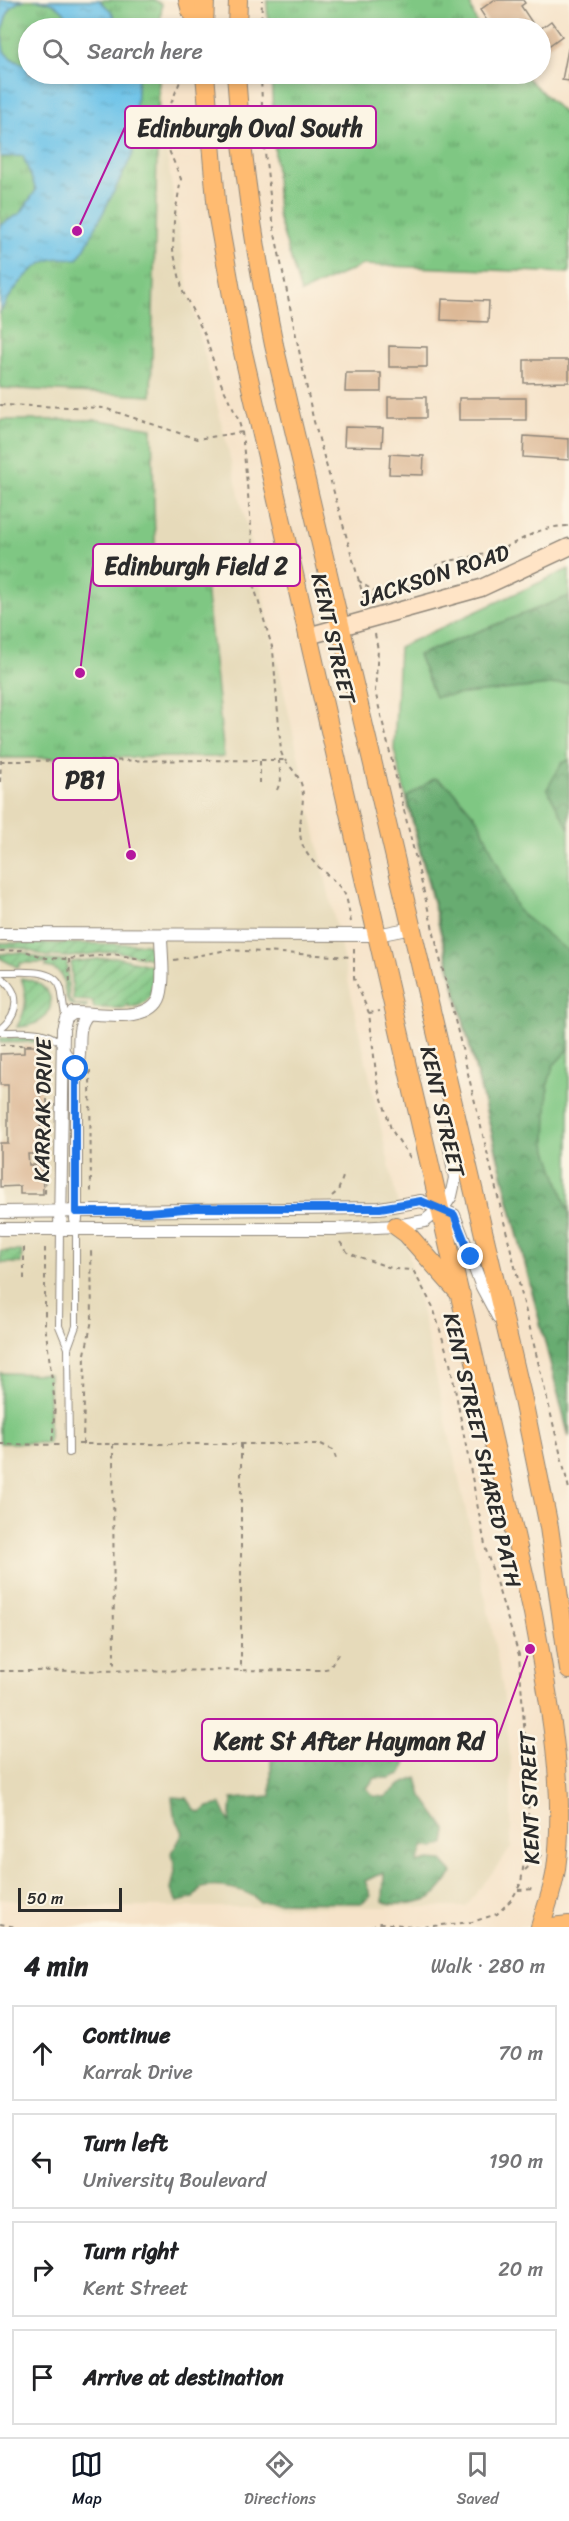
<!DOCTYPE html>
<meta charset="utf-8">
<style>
body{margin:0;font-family:Sriracha,sans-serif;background:#f6f6f6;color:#202124}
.scale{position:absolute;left:18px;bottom:15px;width:104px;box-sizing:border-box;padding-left:6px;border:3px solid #2b2b2b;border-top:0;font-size:16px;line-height:21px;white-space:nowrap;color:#2b2b2b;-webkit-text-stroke:4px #fcf5e5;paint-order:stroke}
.stop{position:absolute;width:18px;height:18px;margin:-14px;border:4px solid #1a73e8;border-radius:50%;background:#fff}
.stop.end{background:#1a73e8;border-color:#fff;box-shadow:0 2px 6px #0008}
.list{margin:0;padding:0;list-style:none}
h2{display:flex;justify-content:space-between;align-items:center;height:78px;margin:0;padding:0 24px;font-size:26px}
h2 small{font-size:20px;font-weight:400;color:#757577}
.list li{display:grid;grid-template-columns:39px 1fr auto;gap:18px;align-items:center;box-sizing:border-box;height:96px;margin:0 12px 12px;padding:0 12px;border:2px solid #e0e0e0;border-radius:0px}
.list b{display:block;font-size:22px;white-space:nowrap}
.list p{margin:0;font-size:20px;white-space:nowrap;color:#757577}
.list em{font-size:20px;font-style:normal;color:#757577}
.icon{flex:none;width:33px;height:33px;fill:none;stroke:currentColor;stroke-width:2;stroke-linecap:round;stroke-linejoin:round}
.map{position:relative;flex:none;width:569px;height:1927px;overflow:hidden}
.search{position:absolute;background:#fff;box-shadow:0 3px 9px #0003;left:18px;right:18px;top:18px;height:66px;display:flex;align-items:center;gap:15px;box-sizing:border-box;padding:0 21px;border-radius:33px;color:#757577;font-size:22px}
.sheet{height:510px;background:#fff}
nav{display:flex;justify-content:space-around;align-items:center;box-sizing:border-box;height:84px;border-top:2px solid #e0e0e0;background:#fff;font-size:16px;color:#757577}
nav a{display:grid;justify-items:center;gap:3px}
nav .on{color:#111827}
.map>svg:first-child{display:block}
.built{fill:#e6daba}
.grass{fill:#7fc783;stroke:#557957;stroke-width:1.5}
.forest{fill:url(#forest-crowns);stroke:#496c4e;stroke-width:1.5}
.park{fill:url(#park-tufts);stroke:#557957;stroke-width:1.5}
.garden{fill:url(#garden-furrows);stroke:#557957;stroke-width:1.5}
.water{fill:url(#water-ripples);stroke:#4c778a;stroke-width:1.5}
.building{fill:#ddb997}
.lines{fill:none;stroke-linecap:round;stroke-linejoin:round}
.lane-casing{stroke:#90877a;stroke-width:8}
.street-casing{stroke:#90877a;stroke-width:14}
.secondary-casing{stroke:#90877a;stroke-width:19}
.primary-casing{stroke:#90877a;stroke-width:20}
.path{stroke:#90877a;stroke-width:2;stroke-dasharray:4.5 4.5;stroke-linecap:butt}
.lane{stroke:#fff;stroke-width:6}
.street{stroke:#fff;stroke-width:12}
.secondary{stroke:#ffe4c6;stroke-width:16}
.primary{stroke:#ffbb71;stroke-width:18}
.route{stroke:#1a73e8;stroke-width:8}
.labels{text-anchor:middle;stroke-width:5;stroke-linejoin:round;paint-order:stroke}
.street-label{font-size:22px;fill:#2b2b2b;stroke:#fcf5e5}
.leader{fill:none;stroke:#b5179e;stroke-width:2}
.callout-dot{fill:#b5179e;stroke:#fcf5e5;stroke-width:2}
.callout{fill:#fcf5e5;stroke:#b5179e;stroke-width:2}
.callout-label{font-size:24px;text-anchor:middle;font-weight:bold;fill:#2b2b2b}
</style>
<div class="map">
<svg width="569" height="1927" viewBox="0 0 569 1927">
<defs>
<pattern id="forest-crowns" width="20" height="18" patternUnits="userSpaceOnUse" patternTransform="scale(1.5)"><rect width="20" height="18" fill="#67ac71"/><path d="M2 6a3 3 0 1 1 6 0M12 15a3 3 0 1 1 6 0" fill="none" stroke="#558c5d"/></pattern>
<pattern id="park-tufts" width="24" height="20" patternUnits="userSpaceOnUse" patternTransform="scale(1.5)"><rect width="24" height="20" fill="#7fc783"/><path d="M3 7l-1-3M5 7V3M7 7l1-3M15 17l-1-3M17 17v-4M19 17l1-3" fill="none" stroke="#68a26b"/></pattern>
<pattern id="garden-furrows" width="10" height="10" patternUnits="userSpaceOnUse" patternTransform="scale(1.5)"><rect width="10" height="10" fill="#7fc783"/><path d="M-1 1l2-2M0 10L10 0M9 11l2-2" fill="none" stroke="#68a26b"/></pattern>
<pattern id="water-ripples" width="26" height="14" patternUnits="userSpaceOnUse" patternTransform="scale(1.5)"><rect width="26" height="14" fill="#6cc3e9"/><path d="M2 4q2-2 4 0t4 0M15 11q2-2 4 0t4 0" fill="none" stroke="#599fbd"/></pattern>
</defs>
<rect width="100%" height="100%" fill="#fcf5e5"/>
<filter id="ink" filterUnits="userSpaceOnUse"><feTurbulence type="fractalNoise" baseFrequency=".0167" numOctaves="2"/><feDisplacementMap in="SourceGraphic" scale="12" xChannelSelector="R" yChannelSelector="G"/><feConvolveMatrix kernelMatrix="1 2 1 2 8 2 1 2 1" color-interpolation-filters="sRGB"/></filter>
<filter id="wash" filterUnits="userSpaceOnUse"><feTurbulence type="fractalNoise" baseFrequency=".008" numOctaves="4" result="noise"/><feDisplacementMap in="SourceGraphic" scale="24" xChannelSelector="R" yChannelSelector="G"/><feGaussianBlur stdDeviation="1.35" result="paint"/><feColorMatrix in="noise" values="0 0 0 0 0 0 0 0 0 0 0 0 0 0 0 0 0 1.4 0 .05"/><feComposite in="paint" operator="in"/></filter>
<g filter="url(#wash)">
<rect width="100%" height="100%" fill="#f6e3c9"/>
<!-- built -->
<polygon class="built" points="0,0 162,0 160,28 28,28 28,74 159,74 165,143 187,284 251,543 491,1624 503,1690 511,1763 511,1848 466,1907 72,1907 0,1899"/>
<!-- grass -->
<g class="grass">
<polygon points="569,569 569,1437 394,750 399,647"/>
<polygon points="0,1373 49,1374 49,1443 0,1443"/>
</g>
<!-- forest -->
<g class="forest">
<polygon points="569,596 569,683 435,697 418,655"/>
<polygon points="569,760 569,829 547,789 562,763"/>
<polygon points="435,778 450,787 479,821 518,911 569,952 569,1049 553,1066 548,1084 546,1144 569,1213 569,1437 407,797"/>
<path d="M 319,1731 L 389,1749 L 406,1763 L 401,1774 L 390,1778 L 375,1778 L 367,1788 L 373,1796 L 385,1797 L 400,1785 L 417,1778 L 422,1796 L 447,1831 L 445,1844 L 434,1848 L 424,1846 L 417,1863 L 429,1860 L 442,1861 L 453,1873 C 447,1880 439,1894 430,1898 C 419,1903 393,1907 383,1901 L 384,1872 L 365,1881 L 371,1896 L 361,1903 L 260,1902 C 248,1889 219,1884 201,1888 L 194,1898 L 178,1902 L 171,1890 L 175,1871 L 172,1853 L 183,1833 L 174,1814 L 172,1797 L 187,1798 L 195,1810 L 201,1813 L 208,1807 L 221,1804 L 230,1823 L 232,1799 L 271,1796 L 271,1755 L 302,1754 L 304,1740 Z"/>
</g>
<!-- park -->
<g class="park">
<polygon points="0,0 154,0 162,4 160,28 28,28 28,74 159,74 151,396 0,388"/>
<polygon points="267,0 469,0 478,28 268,28"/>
<polygon points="271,74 523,74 569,118 569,273 362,265 301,293 278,216"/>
<polygon points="0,420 97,420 152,428 156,578 205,577 224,757 0,758"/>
</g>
<!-- garden -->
<g class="garden">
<polygon points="0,943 146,944 152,947 154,956 152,959 114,951 70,957 45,956 22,948 0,948"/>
<path d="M 22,952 L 44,960 L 67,961 L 69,1000 L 75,1005 L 87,1005 L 86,1008 L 69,1004 C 60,989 71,971 46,967 L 46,963 L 20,963 L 19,967 L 17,967 L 0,958 L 0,954 Z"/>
<path d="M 116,957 L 153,966 L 154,978 L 151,982 L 154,985 C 152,999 143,1007 129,1007 L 128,1004 L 124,1008 L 94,1008 L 92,1001 L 73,1000 L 71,962 Z"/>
<path d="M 21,978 C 64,984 58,1027 17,1027 C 27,1010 28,996 21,978 Z"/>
<polygon points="0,1038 36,1037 41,1039 33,1042 0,1043"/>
<polygon points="0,1251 22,1251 21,1263 0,1263"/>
</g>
<!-- water -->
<g class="water">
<path d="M 0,0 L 25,0 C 4,4 0,33 4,51 C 9,59 20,63 28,66 L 28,74 L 138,74 L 133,154 L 85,248 L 77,259 C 69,259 60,257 53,259 C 30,265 11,293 0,312 L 0,225 L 21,213 L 36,190 L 23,156 L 0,157 Z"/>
<path d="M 34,0 L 99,0 L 111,11 L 121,28 L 69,28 C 69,8 53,1 34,0 Z"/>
</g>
<g id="blocks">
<!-- building -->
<g class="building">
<polygon points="494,0 523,0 525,3 521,6 533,24 527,28 502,28 498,22 491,27 480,10"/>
<polygon points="551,21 562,36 543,50 540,29"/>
<polygon points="568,49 569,49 569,81 562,80"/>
<polygon points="442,299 489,301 488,322 441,320"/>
<polygon points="389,346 427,347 427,367 389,367"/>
<polygon points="524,360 569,360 569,382 524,383"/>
<polygon points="346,373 381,373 381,392 345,392"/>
<rect x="388" y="397" width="38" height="21"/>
<rect x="459" y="398" width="67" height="22"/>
<polygon points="345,427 383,428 382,447 344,446"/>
<polygon points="524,436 569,439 569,460 523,457"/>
<polygon points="390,454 424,456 423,475 389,474"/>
<polygon points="24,1046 43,1046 44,1090 40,1090 41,1154 28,1154 29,1165 42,1165 43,1194 20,1194 20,1186 0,1187 0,1143 8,1143 8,1085 0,1085 0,1054 24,1053"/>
</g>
</g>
</g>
<g filter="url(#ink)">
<use href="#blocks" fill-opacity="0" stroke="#90877a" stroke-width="1.5"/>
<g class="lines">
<!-- lane casing -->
<g class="lane-casing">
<g id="lane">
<path d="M 0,972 C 18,973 55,966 61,989 C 63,998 63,1008 66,1018"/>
<path d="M 0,977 C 21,992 20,1013 0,1029"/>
<path d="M 0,1032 C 37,1032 58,1027 75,1066"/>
<polyline points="60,1229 59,1326 68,1348 69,1453"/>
<polyline points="68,1348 76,1326 76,1229"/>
</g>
</g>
<!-- street casing -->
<g class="street-casing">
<g id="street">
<polyline points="0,934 377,935 412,928"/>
<polyline points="0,1212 380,1208 421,1201 454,1215 482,1287 498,1317"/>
<path d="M 76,1220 L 76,1069 C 84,1051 73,1029 88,1014"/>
<polyline points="0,1229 336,1229 396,1226 425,1221 445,1205 451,1196 455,1178 449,1142 452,1115"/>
<path d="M 60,1229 L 63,1029 L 66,1018 L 73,1013 C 96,1012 151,1025 160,996 C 165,978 161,953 161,935"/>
</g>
</g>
<!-- secondary casing -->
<g class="secondary-casing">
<polyline id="secondary" points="308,636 481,588 569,547"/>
</g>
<!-- primary casing -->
<g class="primary-casing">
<g id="primary">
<polyline points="188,0 191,11 204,28"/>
<polyline points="204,28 205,0"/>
<polyline points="237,28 238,0"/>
<path d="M 205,74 L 217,212 L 239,335 L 533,1613 C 548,1694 567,1787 556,1869 C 553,1890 546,1908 540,1927"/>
<path d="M 236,74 C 242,166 255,254 274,345 L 523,1400 L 549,1527 L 569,1670"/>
<polyline points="396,1226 407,1234 461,1295"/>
<polyline points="551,1927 569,1925"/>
</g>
</g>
<!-- path -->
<g class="path">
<polyline points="261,28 262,0"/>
<path d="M 183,74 L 166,116 L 165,125 L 168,148 L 181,179 L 174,220 L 173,250 L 183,292 L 205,335 L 219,379 L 238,419 L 242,432 L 253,547 L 253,583 L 273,650 L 281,752 C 285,765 299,772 302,787 C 306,806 295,827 303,846 C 311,865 331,875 343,891 C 348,898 349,913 351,922"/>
<polyline points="261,74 263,136 274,229 313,418 366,606"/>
<polyline points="0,405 104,408 197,439 243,432"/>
<path d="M 358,580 C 402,616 409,575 442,563 C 458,558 476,557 492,552 C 522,543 534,526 569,526"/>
<polyline points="367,605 372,596 379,592"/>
<polyline points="375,634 378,650 375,691 569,1489"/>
<polyline points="0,761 284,760"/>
<polyline points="260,761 260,783"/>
<polyline points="0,782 1,761"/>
<polyline points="277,790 281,780 279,761"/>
<polyline points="354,949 354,978 369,1013 377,1082 391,1129 411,1159"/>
<polyline points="0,951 22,950 46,958 69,959 114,954 151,961"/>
<polyline points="69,959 70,985"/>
<polyline points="174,960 227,950 353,957"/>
<polyline points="369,1013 380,1011"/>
<polyline points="0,1045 39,1045"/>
<polyline points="44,1046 48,1053 45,1195"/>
<polyline points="90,1070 91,1193"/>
<polyline points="332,1196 338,1191 343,1177"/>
<polyline points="340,1242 348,1253 394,1269 413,1270"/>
<polyline points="45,1248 45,1324 55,1404 52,1445"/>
<polyline points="24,1279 24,1247"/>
<polyline points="0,1444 60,1445"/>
<polyline points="78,1444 321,1444 333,1450 337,1461"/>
<polyline points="83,1444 85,1354 92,1320 91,1248"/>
<polyline points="113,1444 114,1669"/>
<polyline points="241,1445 241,1671"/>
<polyline points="0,1671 321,1670 330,1668 338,1654"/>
<polyline points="525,1870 542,1854"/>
<polyline points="518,1890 536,1889"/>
<polyline points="0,1924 16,1927"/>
<polyline points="371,1927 381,1923 422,1927 472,1922 497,1914 512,1899 521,1883 527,1840 529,1794 519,1655 486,1550 450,1363 433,1307 413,1270"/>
</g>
<!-- lane -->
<use href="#lane" class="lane"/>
<!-- street -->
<use href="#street" class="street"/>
<!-- secondary -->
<use href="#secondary" class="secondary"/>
<!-- primary -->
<use href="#primary" class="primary"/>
</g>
</g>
<g class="lines" filter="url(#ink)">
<!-- route -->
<polyline class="route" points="76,1069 76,1212 148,1212 196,1208 380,1208 421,1201 454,1215 471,1257"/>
</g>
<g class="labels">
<!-- street labels -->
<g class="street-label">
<text transform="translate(434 575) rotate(-18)" y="8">JACKSON ROAD</text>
<text transform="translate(334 638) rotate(77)" y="8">KENT STREET</text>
<text transform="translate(42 1110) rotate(-89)" y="8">KARRAK DRIVE</text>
<text transform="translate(443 1111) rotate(77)" y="8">KENT STREET</text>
<text transform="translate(483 1450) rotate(77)" y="8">KENT STREET SHARED PATH</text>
<text transform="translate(529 1798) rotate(-92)" y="8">KENT STREET</text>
</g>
</g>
<!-- callouts -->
<path class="leader" d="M77 231L125 127M80 673L93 565M131 855L118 779M530 1649L497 1740"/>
<g class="callout-dot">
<circle cx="77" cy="231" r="6"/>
<circle cx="80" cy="673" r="6"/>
<circle cx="131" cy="855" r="6"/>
<circle cx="530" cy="1649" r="6"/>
</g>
<g class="callout">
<rect x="125" y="106" width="251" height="42" rx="6"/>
<rect x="93" y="544" width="207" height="42" rx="6"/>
<rect x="53" y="758" width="65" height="42" rx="6"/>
<rect x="202" y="1719" width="295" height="42" rx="6"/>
</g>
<g class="callout-label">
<text x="250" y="136">Edinburgh Oval South</text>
<text x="196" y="574">Edinburgh Field 2</text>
<text x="85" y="788">PB1</text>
<text x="349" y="1749">Kent St After Hayman Rd</text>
</g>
</svg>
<div class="scale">50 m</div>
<div class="stop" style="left:76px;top:1069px"></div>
<div class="stop end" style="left:471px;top:1257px"></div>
<div class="search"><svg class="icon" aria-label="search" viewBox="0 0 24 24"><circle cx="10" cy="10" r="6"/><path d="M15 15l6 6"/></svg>Search here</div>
</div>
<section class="sheet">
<h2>4 min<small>Walk · 280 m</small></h2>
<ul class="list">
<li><svg class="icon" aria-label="ahead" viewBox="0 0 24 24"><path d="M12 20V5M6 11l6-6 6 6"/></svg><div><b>Continue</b><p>Karrak Drive</p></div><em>70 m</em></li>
<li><svg class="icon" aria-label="left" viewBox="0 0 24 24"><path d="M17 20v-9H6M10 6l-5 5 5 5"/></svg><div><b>Turn left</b><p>University Boulevard</p></div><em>190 m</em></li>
<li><svg class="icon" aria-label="right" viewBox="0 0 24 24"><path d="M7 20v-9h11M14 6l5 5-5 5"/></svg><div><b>Turn right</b><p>Kent Street</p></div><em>20 m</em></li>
<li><svg class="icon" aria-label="arrive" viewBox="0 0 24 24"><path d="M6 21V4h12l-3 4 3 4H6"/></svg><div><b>Arrive at destination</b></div></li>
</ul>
</section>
<nav>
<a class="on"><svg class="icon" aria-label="map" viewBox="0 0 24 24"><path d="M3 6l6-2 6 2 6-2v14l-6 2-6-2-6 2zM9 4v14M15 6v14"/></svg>Map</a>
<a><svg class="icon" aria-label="directions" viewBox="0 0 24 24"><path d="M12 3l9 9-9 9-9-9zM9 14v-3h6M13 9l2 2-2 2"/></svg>Directions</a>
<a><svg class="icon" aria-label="saved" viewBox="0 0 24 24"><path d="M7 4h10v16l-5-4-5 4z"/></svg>Saved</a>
</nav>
